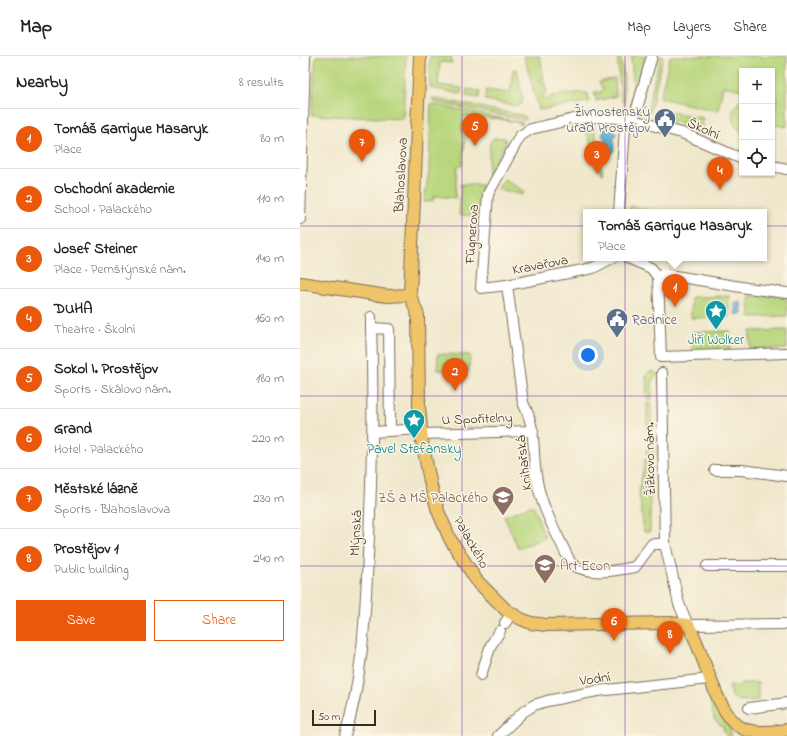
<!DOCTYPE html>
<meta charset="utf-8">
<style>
body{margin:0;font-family:"Indie Flower",sans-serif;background:#f2f2f2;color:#222}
.controls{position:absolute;right:12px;top:12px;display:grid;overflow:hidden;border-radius:0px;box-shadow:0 1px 3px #0004}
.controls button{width:36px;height:36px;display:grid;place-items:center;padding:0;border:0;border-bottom:1px solid #e0e0e0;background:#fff;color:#222;font:20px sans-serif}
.scale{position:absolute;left:12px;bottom:10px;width:64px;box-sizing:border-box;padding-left:4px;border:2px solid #3b2a1e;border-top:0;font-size:11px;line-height:14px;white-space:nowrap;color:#3b2a1e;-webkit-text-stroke:3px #fcf5e5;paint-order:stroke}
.you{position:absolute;left:288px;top:299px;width:14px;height:14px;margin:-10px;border:3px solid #fff;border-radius:50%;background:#1a73e8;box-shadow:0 0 0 6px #1a73e833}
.badge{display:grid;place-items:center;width:26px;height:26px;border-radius:50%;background:#ea580c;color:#fff;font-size:13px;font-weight:700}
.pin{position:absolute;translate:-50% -33px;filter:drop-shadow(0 1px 2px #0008)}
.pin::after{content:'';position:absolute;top:21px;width:14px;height:12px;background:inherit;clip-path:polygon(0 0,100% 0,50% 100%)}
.popup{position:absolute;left:283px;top:153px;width:184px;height:52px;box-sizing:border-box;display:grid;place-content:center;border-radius:0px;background:#fff;filter:drop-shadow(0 1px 3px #0005);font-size:13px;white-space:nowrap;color:#767676}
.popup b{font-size:15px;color:#222}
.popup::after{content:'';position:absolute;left:50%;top:100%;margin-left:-8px;border:8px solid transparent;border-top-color:#fff}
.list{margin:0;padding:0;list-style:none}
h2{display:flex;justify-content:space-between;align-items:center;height:52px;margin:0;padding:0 16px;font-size:17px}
h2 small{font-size:13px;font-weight:400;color:#767676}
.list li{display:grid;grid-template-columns:26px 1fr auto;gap:12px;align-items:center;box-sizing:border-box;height:60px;padding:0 16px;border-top:1px solid #e0e0e0}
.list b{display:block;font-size:15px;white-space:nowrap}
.list p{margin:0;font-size:13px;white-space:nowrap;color:#767676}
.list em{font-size:13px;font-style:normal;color:#767676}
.actions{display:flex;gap:8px;padding:12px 16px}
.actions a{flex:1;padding:9px 0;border:1px solid #ea580c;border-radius:0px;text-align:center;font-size:14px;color:#ea580c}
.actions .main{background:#ea580c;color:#fff}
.icon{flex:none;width:22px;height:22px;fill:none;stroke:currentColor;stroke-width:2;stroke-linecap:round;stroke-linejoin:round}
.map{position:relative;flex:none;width:487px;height:680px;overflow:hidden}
header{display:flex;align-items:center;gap:24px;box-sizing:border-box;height:56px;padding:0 20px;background:#fff;border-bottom:1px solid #e0e0e0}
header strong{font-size:19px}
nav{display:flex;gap:22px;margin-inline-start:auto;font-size:14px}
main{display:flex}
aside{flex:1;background:#fff}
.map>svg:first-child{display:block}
.green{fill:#b8d67c;stroke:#7a804d}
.water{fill:#52a6ce;stroke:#466876}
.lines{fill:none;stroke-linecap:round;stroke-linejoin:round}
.minor-casing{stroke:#7a6c5b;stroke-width:12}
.major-casing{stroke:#7a6c5b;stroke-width:14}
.minor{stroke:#fff;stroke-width:10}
.major{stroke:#f0c469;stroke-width:12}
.grid{fill:none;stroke:#7b2cbf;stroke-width:1;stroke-opacity:0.55}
.labels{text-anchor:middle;stroke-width:3;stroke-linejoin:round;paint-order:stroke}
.service-label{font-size:14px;fill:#4e5e75;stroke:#fcf5e5;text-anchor:end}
.street-label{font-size:14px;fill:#3b2a1e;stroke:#fcf5e5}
.culture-label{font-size:14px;fill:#0d838f;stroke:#fcf5e5}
.education-label{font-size:14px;fill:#785e54;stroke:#fcf5e5;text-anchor:end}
</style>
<header>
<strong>Map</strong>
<nav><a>Map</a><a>Layers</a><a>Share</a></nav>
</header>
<main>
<aside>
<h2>Nearby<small>8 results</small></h2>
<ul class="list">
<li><span class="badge">1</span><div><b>Tomáš Garrigue Masaryk</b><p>Place</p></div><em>80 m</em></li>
<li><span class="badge">2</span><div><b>Obchodní akademie</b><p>School · Palackého</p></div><em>110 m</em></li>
<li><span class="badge">3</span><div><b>Josef Steiner</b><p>Place · Pernštýnské nám.</p></div><em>140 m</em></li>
<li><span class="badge">4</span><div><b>DUHA</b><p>Theatre · Školní</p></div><em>160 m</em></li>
<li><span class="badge">5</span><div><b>Sokol I. Prostějov</b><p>Sports · Skálovo nám.</p></div><em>180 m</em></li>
<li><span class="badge">6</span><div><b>Grand</b><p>Hotel · Palackého</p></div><em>220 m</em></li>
<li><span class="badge">7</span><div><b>Městské lázně</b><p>Sports · Blahoslavova</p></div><em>230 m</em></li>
<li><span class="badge">8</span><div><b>Prostějov 1</b><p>Public building</p></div><em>240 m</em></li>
</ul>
<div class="actions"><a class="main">Save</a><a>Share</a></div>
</aside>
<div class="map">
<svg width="487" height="680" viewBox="0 0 487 680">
<rect width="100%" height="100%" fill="#fcf5e5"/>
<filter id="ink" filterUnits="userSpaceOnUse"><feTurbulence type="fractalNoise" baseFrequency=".025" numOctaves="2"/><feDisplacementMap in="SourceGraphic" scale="8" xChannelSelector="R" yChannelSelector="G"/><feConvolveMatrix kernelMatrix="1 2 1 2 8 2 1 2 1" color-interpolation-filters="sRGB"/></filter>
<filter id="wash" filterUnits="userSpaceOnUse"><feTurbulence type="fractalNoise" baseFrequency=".012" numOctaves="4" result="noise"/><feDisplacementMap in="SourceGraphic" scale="16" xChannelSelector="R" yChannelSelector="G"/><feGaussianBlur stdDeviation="0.9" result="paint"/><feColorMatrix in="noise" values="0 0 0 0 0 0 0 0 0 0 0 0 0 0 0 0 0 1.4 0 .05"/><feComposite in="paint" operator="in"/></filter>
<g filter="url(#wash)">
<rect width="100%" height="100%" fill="#f0e8cc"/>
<!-- green -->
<g class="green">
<polygon points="16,0 106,0 103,63 11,59"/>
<polygon points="130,0 151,0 152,7 140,6 138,29 162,32 161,38 131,32 129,24"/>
<polygon points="224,0 240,0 244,23 241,24 241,27 245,27 247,37 243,41 247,45 251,40 282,36 282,37 288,37 289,46 239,54"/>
<polygon points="317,0 320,0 324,22 324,49 321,41"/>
<polygon points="331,0 345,0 334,46 331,51 333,26"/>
<polygon points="360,0 363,0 350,56 347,55"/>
<polygon points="370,0 487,0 487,71 472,68 477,41 472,40 472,15 442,15 442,34 423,30 418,55 360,42"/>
<polygon points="213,13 217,13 223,43 222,48 217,50 185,44 186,34 210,37"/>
<polygon points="315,22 316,40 296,45 294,36 301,36 303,33 299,26"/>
<polygon points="167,33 180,35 179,42 166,40"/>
<polygon points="132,42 225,60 225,64 134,46"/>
<path d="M 442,44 L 442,76 C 429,68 429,52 442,44 Z"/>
<polygon points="131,48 223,67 222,70 220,67 195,62 194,63 163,60 162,77 165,83 162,110 157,110 155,142 134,140 133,145 124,146 129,115"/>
<polygon points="357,53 403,62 402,71 355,63"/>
<polygon points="294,70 303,117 301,118 286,74"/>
<polygon points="193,82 204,82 206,86 192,110 194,119 191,124 187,121 190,87"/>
<polygon points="204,123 224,135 223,139 198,133"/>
<polygon points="161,128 182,129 180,160 159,159"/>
<polygon points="333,150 353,156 329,156 330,151"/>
<polygon points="469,239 487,240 487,260 450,261 449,240"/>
<polygon points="429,240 429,261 391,262 391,241"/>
<polygon points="487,274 487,293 450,294 450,275"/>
<polygon points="430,275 430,295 393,296 392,276"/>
<polygon points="138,298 170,299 169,315 137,314"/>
<polygon points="354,315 358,319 352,325 352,343 347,344 346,319 349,316"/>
<polygon points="347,347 351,347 352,376 347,377"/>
<circle cx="352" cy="396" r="6"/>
<polygon points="345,403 350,406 350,476 344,476 339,436"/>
<polygon points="233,449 245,482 218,492 204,460"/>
<polygon points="441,627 458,627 458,644 441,645 433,642 429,633 430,630 441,630"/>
<polygon points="409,640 429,670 432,680 426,680 423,671 414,663"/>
</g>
<!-- water -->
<g class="water">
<polygon points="309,71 314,74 316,78 314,83 314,95 310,99 306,96 305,84 302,79 304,73"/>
<polygon points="435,246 441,246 442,258 435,259"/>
</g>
</g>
<g filter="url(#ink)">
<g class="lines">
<!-- minor casing -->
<g class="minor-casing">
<g id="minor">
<polyline points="472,110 487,113"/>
<polyline points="319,156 325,72 336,56 352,0"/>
<polyline points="0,163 5,0"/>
<polyline points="312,202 293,212 207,229 181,232 188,138 220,80 231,73 274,63 290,61 325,62 382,77 442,103"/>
<polyline points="328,202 351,212 358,221 361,301 487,297"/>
<polyline points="357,219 369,219 447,232 487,237"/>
<path d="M 207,229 L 223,347 C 238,375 231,396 237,425 C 242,454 259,481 271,508 C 291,520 313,515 335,511 L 352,488 L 365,488"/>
<polyline points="71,261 71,272"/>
<polyline points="362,317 365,488 379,548 388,569 487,568"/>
<polyline points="73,376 121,373"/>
<polyline points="122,378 233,375"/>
<polyline points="415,414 442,414 487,420"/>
<polyline points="407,510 487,510"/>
<polyline points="205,567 211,558"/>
<polyline points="181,619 191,589 200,575"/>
<polyline points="449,652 487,647"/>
<path d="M 45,680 C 63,621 65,561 68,500 C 72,424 74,348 71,272 L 89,273 L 90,375"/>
<polyline points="198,680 223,656 234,649 247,645 297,635 409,623"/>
</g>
</g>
<!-- major casing -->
<g class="major-casing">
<g id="major">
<path d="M 120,0 L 110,239 L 118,259 L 119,350 L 122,385 L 131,430 L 138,455 L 150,483 L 177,525 L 206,554 L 221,563 L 231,567 L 246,569 L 370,567 L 388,569 C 404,593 415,661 444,673 C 457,678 474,676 487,674"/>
<polyline points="0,227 87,240 110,239"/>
</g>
</g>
<!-- minor -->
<use href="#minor" class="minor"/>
<!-- major -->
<use href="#major" class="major"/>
</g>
</g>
<!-- grid -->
<path class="grid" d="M 162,0 L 162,680M 325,0 L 325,680M 0,170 L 487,170M 0,340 L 487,340M 0,510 L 487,510"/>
<!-- icons -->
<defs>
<g id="civic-pin" transform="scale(1.15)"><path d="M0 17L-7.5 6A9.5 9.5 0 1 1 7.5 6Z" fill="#5c6f8a" stroke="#fcf5e5"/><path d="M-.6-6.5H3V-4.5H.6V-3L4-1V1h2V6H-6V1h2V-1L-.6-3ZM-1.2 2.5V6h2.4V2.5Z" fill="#fff"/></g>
<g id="sight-pin" transform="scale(1.15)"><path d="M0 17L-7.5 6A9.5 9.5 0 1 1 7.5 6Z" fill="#0f9aa8" stroke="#fcf5e5"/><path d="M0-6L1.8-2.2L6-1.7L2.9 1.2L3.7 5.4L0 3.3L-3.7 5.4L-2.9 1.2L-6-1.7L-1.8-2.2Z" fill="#fff"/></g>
<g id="school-pin" transform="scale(1.15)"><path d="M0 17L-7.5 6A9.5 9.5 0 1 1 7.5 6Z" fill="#8d6e63" stroke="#fcf5e5"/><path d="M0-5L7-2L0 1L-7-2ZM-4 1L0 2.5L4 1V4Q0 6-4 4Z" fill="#fff"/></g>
</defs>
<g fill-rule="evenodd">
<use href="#civic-pin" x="365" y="63"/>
<use href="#sight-pin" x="416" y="255"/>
<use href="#civic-pin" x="317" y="263"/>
<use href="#sight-pin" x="114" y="364"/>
<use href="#school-pin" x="203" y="441"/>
<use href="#school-pin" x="245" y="509"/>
</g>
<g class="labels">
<!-- service labels -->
<g class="service-label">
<text x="350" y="60">Živnostenský<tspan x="350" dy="16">úřad Prostějov</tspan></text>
<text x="332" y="268" text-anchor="start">Radnice</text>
</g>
<!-- street labels -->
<g class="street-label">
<text transform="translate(404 72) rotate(24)" y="5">Školní</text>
<text transform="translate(100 119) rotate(-87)" y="5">Blahoslavova</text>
<text transform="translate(171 178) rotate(-86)" y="5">Fügnerova</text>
<text transform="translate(240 208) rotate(-11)" y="5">Kravařova</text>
<text transform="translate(177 362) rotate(-2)" y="5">U Spořitelny</text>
<text transform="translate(349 403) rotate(-91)" y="5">Žižkovo nám.</text>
<text transform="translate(223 407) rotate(-97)" y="5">Knihařská</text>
<text transform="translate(55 477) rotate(-87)" y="5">Mlýnská</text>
<text transform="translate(172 486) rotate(60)" y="5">Palackého</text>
<text transform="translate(295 622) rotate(-8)" y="5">Vodní</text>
</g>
<!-- culture labels -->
<g class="culture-label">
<text x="416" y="288">Jiří Wolker</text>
<text x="114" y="397">Pavel Stefansky</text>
</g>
<!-- education labels -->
<g class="education-label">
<text x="188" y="446">ZŠ a MŠ Palackého</text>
<text x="260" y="514" text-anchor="start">Art Econ</text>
</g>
</g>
</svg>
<div class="controls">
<button>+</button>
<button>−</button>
<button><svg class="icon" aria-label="locate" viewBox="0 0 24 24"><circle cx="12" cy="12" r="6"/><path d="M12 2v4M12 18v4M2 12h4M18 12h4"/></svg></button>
</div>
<div class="scale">50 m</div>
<div class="you"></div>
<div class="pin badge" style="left:375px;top:251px">1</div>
<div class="popup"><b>Tomáš Garrigue Masaryk</b>Place</div>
<div class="pin badge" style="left:155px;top:335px">2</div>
<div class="pin badge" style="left:297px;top:118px">3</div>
<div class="pin badge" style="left:420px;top:134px">4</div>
<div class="pin badge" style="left:175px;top:90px">5</div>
<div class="pin badge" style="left:314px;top:585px">6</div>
<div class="pin badge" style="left:62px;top:106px">7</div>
<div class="pin badge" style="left:370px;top:598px">8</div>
</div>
</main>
